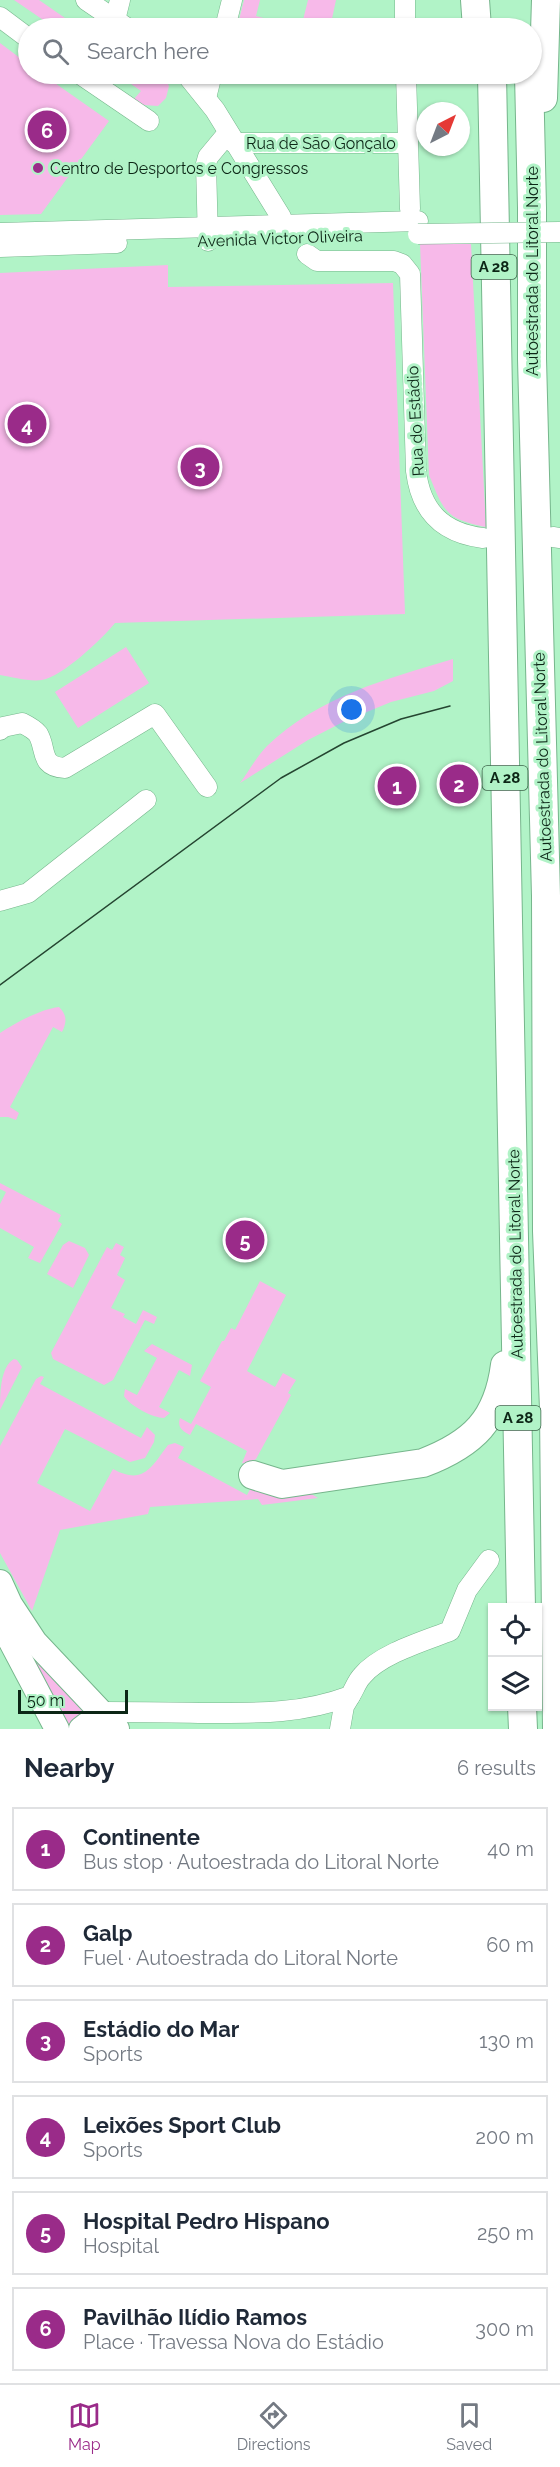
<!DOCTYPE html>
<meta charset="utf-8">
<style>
body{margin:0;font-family:Raleway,sans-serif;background:#f2f2f3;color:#1f2937}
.controls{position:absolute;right:18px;bottom:18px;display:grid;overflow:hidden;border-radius:0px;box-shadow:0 2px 4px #0004}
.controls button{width:54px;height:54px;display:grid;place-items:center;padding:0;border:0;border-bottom:2px solid #e0e1e3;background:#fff;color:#1f2937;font:30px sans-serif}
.compass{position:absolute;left:416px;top:102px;width:54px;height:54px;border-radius:50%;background:#fff;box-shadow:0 2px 4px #0004;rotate:42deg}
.scale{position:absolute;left:18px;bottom:15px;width:110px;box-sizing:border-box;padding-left:6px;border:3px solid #0c2616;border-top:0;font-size:16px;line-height:21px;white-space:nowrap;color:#0c2616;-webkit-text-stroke:4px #b1f3c7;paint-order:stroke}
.you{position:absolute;left:352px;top:710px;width:21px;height:21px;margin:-15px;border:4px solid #fff;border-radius:50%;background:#1a73e8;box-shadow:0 0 0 9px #1a73e833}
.badge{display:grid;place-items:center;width:39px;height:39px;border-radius:50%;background:#9a2b89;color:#fff;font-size:20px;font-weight:700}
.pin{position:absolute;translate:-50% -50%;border:3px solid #fff;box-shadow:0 2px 6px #0006}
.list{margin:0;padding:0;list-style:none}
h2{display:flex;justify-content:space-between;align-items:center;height:78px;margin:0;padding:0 24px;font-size:26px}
h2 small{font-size:20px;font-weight:400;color:#747a83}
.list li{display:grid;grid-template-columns:39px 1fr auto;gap:18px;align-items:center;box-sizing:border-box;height:84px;margin:0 12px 12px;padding:0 12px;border:2px solid #e0e1e3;border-radius:0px}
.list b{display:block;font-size:22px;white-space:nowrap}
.list p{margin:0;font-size:20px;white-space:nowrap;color:#747a83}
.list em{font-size:20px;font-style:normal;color:#747a83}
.icon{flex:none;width:33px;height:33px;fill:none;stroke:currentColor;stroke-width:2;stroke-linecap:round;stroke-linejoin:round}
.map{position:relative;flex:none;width:560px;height:1729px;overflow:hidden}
.search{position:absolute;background:#fff;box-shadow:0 2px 4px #0004;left:18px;right:18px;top:18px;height:66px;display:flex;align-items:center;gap:15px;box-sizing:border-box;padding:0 21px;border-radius:33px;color:#747a83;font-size:22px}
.sheet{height:654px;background:#fff}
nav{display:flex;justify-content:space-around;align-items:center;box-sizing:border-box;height:84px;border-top:2px solid #e0e1e3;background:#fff;font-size:16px;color:#747a83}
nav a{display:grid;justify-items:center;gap:3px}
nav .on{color:#9a2b89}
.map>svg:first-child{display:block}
.green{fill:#f7b9e9}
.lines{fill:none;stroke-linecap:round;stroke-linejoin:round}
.minor-casing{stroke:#76b68c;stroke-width:21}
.major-casing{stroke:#76b68c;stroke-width:26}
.highway-casing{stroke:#76b68c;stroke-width:30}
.minor{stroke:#fff;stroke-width:20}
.major{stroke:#fff;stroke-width:24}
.highway{stroke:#fff;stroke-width:28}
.tram{stroke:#254531;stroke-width:1.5}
.minor-bridge-casing{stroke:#76b68c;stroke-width:21;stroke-linecap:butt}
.minor-bridge{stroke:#fff;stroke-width:20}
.poi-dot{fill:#9a2b89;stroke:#b1f3c7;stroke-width:2}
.labels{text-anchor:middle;stroke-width:6;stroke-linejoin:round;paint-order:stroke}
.shield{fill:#b1f3c7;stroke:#3e644b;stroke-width:1.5}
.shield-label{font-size:15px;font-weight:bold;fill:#0c2616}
.street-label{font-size:16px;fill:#0c2616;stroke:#b1f3c7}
.poi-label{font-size:16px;fill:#0c2616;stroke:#b1f3c7;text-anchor:start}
</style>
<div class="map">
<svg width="560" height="1729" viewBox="0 0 560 1729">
<rect width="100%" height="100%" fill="#b1f3c7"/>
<!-- green -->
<g class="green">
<polygon points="14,0 39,0 65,18 58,28 55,28"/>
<polygon points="244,0 260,0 256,16 301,28 308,0 336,0 330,28 237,28"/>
<polygon points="0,43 28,64 28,74 42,74 109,121 41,214 0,215"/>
<polygon points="117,74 144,74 149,77 152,74 163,74 169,86 166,98 158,106 143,105 134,99 141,91"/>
<path d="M 420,243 L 471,244 L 486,527 C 446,519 444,512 429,475 Z"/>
<path d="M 168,265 L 168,287 L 393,283 L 405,614 L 115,623 C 102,639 62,677 42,680 C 30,682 12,677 0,675 L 0,273 Z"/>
<polygon points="126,647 149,683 78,728 55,692"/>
<path d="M 453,659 L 453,681 L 434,691 L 391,702 L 345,721 L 308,740 L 240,783 C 249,771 257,756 267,746 C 318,697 386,679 453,659 Z"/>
<path d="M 59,1007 C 67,1015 67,1022 62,1032 L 53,1027 L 10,1107 L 19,1113 L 16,1120 L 8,1117 L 0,1117 L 0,1033 C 15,1023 41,1009 59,1007 Z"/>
<polygon points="0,1183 61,1215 58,1221 62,1224 40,1263 28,1258 34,1247 0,1228 0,1204 6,1192 0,1189"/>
<polygon points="69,1241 85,1248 89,1255 73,1288 47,1274 63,1245"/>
<polygon points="116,1243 124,1247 120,1255 125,1258 117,1275 125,1280 111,1308 125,1314 123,1317 136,1324 143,1310 157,1317 154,1324 145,1320 113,1380 104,1385 53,1359 51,1353 107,1247 112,1250"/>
<path d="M 260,1281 L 286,1295 L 247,1371 L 275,1387 L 283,1373 L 296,1380 L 288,1393 L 291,1395 L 256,1459 L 246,1464 L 242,1463 L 247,1451 L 196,1424 L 190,1435 C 182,1431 177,1427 180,1418 L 191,1424 L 211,1387 L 200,1381 L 222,1341 L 224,1341 L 231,1328 L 235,1330 Z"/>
<path d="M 152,1344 L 192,1365 L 190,1376 L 179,1370 L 159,1407 L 170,1413 L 164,1418 C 153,1418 130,1406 124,1396 L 125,1389 L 137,1395 L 157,1358 L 144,1351 Z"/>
<path d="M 14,1359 L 17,1360 L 22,1367 L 0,1410 C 0,1394 0,1367 14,1359 Z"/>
<path d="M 41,1376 L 44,1377 L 40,1384 L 141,1438 L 147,1427 L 155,1435 L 154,1442 L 145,1458 L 130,1462 L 65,1429 L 37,1483 L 90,1511 L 113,1469 C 144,1486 152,1466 168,1445 L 175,1443 L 184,1447 L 178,1458 L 247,1495 L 253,1484 L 300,1487 L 318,1498 L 262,1505 L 258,1499 L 150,1507 L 148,1514 L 60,1530 L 32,1611 L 0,1553 L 0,1446 L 36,1379 Z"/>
<polygon points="20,1633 88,1710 75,1719 69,1726"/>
</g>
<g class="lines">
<!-- minor casing -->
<g class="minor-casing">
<g id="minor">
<polyline points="86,0 127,28"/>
<polyline points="405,0 405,28"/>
<polyline points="0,17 28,38"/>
<polyline points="115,20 120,0"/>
<polyline points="225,28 232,0"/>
<polyline points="80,74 149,121"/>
<polyline points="186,74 215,110 281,217"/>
<polyline points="406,74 410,209"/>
<polyline points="206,98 212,74"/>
<polyline points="234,143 407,143"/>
<polyline points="0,233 418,221"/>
<polyline points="208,241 206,164 208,157 228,133"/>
<polyline points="0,247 117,243"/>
<path d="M 307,254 L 317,261 L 394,261 L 402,264 L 410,274 L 416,471 C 421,512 443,533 483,538"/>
<polyline points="553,537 560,538"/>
<path d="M 0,730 L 3,727 L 22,723 C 28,726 34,729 38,734 C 47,749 39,767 65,768 L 155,714 L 207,787"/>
<polyline points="0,901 28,893 146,800"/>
<path d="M 102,1712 C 134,1712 167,1712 199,1713 C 253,1713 299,1715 350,1696 C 354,1690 357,1681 362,1676 C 380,1654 424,1641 450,1631 L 467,1590 L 489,1560"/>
<polyline points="340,1729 344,1706 350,1696"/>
</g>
</g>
<!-- major casing -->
<g class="major-casing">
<g id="major">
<polyline points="0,1582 10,1604 35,1642 117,1729"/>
<polyline points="0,1621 57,1729"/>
<path d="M 81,1729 C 93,1719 102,1715 114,1726"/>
</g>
</g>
<!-- highway casing -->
<g class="highway-casing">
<g id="highway">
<polyline points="475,0 477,28"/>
<polyline points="492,74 521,1608"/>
<polyline points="529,74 532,208 532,359 546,896 547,1231 554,1409 557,1729"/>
<polyline points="543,98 546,0"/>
<path d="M 253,1475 L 282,1484 L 423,1463 C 473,1444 498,1420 505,1365"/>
<polyline points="522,1706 523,1729"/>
</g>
</g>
<!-- minor -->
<use href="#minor" class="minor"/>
<!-- major -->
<use href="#major" class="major"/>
<!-- highway -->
<use href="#highway" class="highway"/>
<!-- tram -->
<polyline class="tram" points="0,985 281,778 344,743 401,719 450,706"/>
<!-- minor-bridge casing -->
<g class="minor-bridge-casing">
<polyline id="minor-bridge" points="418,234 560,232"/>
</g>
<!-- minor-bridge -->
<use href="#minor-bridge" class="minor-bridge"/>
</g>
<!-- markers -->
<circle class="poi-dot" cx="38" cy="168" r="6"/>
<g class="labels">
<!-- shield labels -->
<g class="shield">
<rect x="471.5" y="255" width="45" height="24" rx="4.5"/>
<rect x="482.5" y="766" width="45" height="24" rx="4.5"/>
<rect x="495.5" y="1406" width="45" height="24" rx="4.5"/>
</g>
<g class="shield-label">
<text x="494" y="272">A 28</text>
<text x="505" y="783">A 28</text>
<text x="518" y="1423">A 28</text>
</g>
<!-- street labels -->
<g class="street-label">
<text x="321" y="149">Rua de São Gonçalo</text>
<text transform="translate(280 238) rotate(-2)" y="6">Avenida Victor Oliveira</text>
<text transform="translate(532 271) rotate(-90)" y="6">Autoestrada do Litoral Norte</text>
<text transform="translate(415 421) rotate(-93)" y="6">Rua do Estádio</text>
<text transform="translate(542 757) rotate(-92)" y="6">Autoestrada do Litoral Norte</text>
<text transform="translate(515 1254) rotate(-91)" y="6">Autoestrada do Litoral Norte</text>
</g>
<!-- poi labels -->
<g class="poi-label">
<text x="50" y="174">Centro de Desportos e Congressos</text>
</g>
</g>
</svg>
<div class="controls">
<button><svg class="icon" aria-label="locate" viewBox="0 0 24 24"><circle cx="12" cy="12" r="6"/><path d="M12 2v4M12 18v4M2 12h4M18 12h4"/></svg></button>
<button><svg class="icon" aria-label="layers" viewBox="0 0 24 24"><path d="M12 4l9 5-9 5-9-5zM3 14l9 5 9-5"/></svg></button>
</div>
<svg class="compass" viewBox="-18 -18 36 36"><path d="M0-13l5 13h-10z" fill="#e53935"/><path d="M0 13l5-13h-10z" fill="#747a83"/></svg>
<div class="scale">50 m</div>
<div class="you"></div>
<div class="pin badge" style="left:397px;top:786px">1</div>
<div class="pin badge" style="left:459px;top:784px">2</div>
<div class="pin badge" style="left:200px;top:467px">3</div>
<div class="pin badge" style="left:27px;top:424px">4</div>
<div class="pin badge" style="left:245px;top:1240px">5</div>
<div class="pin badge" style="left:47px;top:130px">6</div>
<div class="search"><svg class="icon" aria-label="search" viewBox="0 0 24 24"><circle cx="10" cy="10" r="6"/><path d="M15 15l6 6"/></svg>Search here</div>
</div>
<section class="sheet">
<h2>Nearby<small>6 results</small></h2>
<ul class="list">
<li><span class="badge">1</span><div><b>Continente</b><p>Bus stop · Autoestrada do Litoral Norte</p></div><em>40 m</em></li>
<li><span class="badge">2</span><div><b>Galp</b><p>Fuel · Autoestrada do Litoral Norte</p></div><em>60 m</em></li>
<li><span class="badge">3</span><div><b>Estádio do Mar</b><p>Sports</p></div><em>130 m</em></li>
<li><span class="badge">4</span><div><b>Leixões Sport Club</b><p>Sports</p></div><em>200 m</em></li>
<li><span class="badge">5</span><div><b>Hospital Pedro Hispano</b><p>Hospital</p></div><em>250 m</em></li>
<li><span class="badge">6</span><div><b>Pavilhão Ilídio Ramos</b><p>Place · Travessa Nova do Estádio</p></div><em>300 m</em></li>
</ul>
</section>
<nav>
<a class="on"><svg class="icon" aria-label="map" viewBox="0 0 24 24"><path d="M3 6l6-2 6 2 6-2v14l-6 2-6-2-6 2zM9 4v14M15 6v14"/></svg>Map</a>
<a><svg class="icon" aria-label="directions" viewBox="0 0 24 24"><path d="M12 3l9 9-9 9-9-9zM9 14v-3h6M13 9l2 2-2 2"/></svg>Directions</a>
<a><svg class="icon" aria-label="saved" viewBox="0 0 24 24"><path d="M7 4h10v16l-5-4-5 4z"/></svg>Saved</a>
</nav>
